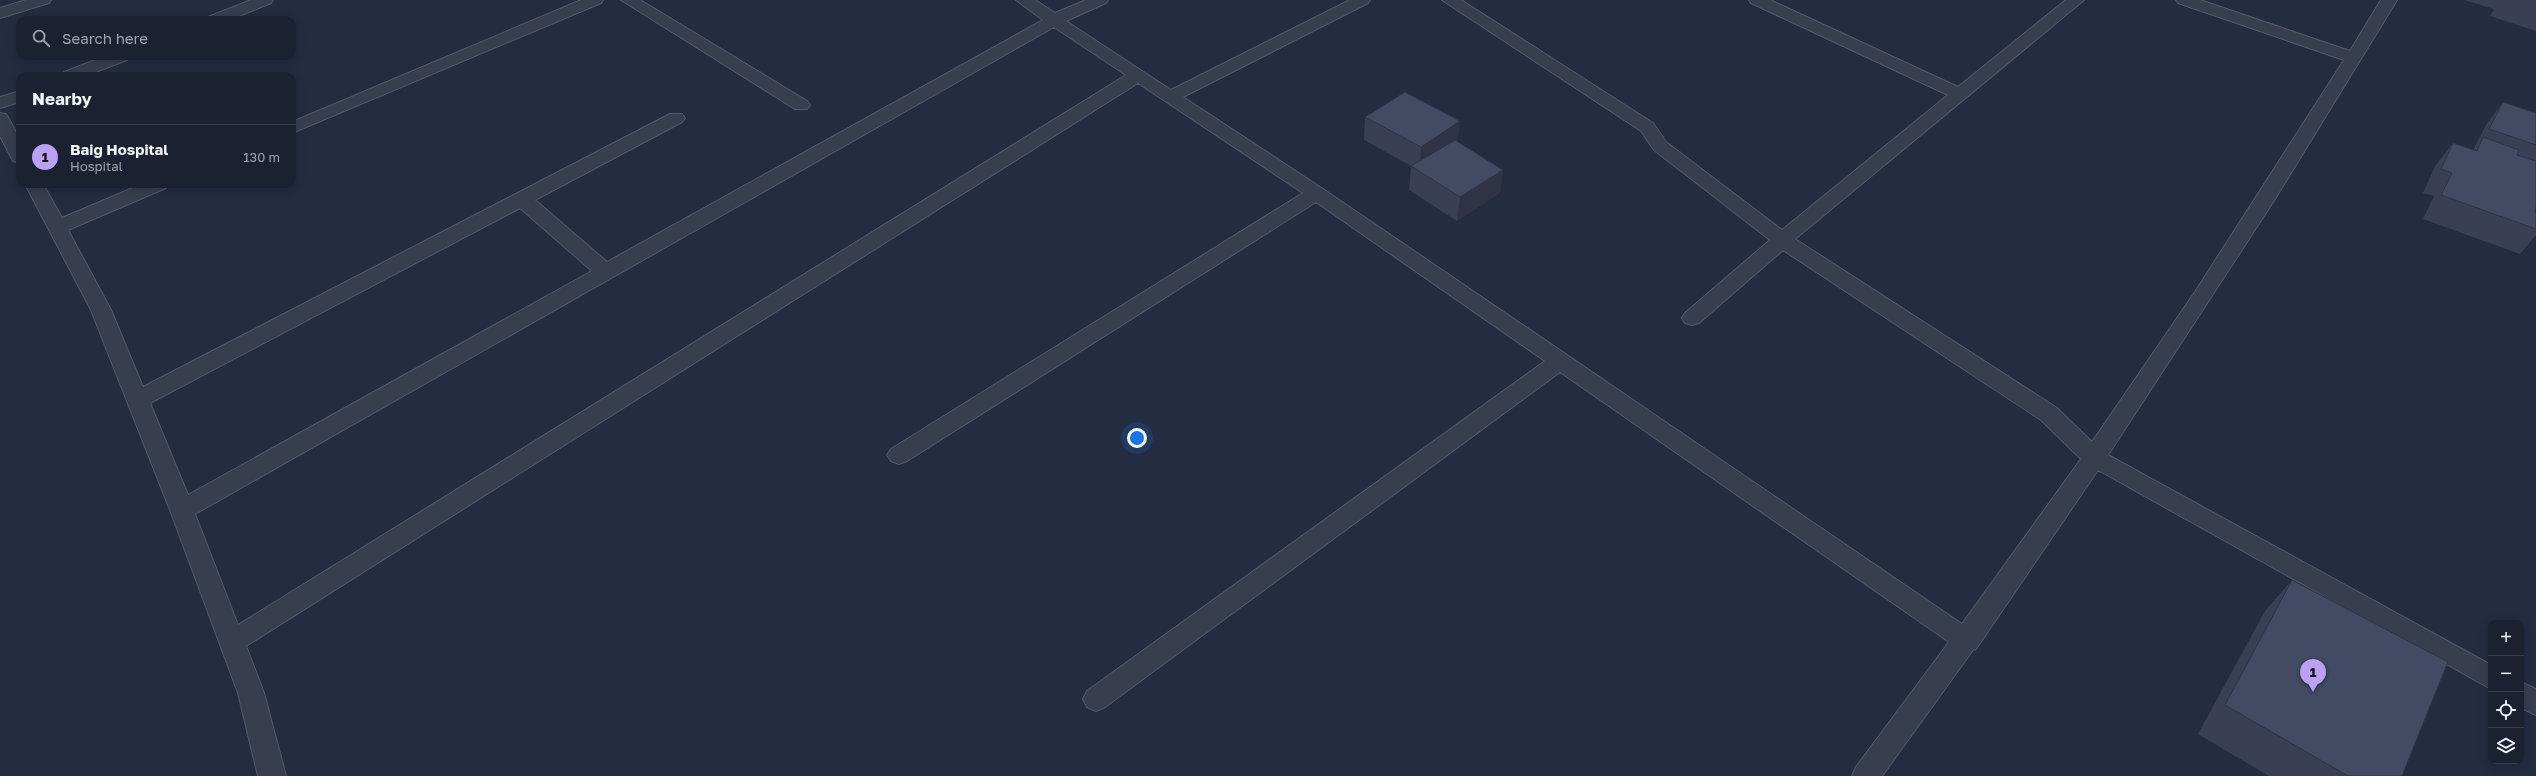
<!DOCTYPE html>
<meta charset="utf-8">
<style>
body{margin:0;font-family:"Golos Text",sans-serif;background:#272e3d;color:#f1f3f6}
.controls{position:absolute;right:12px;bottom:12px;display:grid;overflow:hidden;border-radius:8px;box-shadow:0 2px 10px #0003}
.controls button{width:36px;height:36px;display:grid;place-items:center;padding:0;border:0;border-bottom:1px solid #383e4d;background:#1a2131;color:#f1f3f6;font:20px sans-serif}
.you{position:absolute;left:1137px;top:438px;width:14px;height:14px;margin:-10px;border:3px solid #fff;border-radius:50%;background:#1a73e8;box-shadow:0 0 0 6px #1a73e833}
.badge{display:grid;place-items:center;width:26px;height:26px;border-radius:50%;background:#bca0f2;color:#111;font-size:13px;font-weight:700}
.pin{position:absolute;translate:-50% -33px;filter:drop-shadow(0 1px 2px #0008)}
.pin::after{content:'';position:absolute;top:21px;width:14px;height:12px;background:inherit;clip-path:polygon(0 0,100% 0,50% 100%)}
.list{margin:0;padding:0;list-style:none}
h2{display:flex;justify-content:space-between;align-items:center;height:52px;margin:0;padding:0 16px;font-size:17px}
h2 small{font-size:13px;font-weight:400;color:#9fa3ab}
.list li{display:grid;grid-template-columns:26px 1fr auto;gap:12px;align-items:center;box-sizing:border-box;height:64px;padding:0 16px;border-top:1px solid #383e4d}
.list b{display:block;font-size:15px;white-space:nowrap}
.list p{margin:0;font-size:13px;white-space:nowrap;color:#9fa3ab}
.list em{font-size:13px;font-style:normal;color:#9fa3ab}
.icon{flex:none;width:22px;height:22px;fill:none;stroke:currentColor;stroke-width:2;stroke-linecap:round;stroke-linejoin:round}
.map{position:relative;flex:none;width:2536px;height:776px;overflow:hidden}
.search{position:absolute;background:#1a2131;box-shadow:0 2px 10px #0003;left:16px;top:16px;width:280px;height:44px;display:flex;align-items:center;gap:10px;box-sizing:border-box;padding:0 14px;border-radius:12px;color:#9fa3ab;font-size:15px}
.panel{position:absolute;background:#1a2131;box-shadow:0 2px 10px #0003;left:16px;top:72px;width:280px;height:116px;border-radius:12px}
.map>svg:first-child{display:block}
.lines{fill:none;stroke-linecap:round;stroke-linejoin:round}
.street-casing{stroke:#52596b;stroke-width:2}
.street{fill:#373e50;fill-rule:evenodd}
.wall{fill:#394055}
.shaded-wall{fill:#2e3445}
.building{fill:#424b63;stroke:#2e3445}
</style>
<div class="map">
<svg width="2536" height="776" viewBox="0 0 2536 776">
<rect width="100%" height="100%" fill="#232c41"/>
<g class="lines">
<!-- street casing -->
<g class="street-casing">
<g id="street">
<polygon points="26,0 51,0 49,3 0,18 0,8"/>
<polygon points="251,0 273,0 271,3 229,20 206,20 208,17"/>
<polygon points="581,0 603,0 601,3 292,133 292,122"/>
<polygon points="621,0 640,0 807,101 810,105 807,109 795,109"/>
<path d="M 1016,0 L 1035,0 L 1055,13 L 1086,0 L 1108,0 L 1106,3 L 1066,21 L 1171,90 L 1350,0 L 1370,0 L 1368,3 L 1183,97 L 1323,189 L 1962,624 L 2081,459 L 2041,420 L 1783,250 L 1699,323 L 1692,325 L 1685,323 L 1682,318 L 1685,313 L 1770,240 L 1654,150 L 1641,131 L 1442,0 L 1461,0 L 1653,123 L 1666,142 L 1782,230 L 1948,95 L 1751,3 L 1749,0 L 1770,0 L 1958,87 L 2066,0 L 2084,0 L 1795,239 L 2057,408 L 2092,442 L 2195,292 L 2344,60 L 2178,3 L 2176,0 L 2200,0 L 2350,51 L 2381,0 L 2397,0 L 2275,199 L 2108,455 L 2491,665 L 2491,689 L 2098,470 L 1976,649 L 1973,650 L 1882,776 L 1852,776 L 1856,767 L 1949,642 L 1560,372 L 1105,707 L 1096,711 L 1087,707 L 1083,699 L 1087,691 L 1545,361 L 1316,202 L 907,461 L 899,464 L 891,461 L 887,455 L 891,449 L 1303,193 L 1138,83 L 246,646 L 264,693 L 286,776 L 258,776 L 238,693 L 170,510 L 91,310 L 25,184 L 43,184 L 62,218 L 142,184 L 168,184 L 166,188 L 68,230 L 111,310 L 143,387 L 670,114 L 682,114 L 685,118 L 682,122 L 535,200 L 607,262 L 1043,20 ZM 1054,27 L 1126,75 L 238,625 L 195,514 ZM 520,208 L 592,271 L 188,495 L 150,403 Z"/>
<polygon points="106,56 129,56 127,60 85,76 61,76 64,72"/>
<polygon points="20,91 20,102 0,108 0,97"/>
<polygon points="0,113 6,114 20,139 20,163 13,161 0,136"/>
<polygon points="2521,682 2536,689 2536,715 2521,708"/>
</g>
</g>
<!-- street -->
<use href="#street" class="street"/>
</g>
<!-- wall -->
<g class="wall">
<polygon points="2464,0 2536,0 2536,31 2490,16 2494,9"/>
<polygon points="2503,102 2536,113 2536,235 2520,254 2423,219 2434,196 2423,193 2435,166 2453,143 2473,150 2486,125"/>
<polygon points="1365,117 1457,142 1503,170 1500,193 1457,221 1409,190 1411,166 1364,140"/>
<polygon points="2292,580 2402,776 2269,776 2198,734 2265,611"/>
</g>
<!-- shaded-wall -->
<g class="shaded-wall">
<polygon points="1460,121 1457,144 1419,171 1421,147"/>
<polygon points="1503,170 1500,193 1457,221 1460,197"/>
</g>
<!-- building -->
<g class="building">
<polygon points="1405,92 1460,121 1421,147 1365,117"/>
<polygon points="2503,102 2536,113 2536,145 2489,129"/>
<polygon points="2483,137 2519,150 2517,155 2536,161 2536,206 2535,212 2536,213 2536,229 2441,195 2452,173 2441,169 2453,143 2477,151"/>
<polygon points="1455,140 1503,170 1460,197 1411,166"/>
<polygon points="2292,580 2448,662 2402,776 2348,776 2225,705"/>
</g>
</svg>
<div class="controls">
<button>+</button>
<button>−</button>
<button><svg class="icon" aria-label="locate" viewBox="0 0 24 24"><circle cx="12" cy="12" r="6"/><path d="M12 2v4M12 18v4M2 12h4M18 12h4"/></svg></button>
<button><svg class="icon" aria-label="layers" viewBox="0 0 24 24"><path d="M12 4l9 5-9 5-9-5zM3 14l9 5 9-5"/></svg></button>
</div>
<div class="you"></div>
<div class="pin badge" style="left:2313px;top:692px">1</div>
<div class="search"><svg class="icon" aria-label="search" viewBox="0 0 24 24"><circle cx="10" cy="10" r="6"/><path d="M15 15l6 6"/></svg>Search here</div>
<section class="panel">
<h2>Nearby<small></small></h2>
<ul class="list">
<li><span class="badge">1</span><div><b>Baig Hospital</b><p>Hospital</p></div><em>130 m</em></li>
</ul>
</section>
</div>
